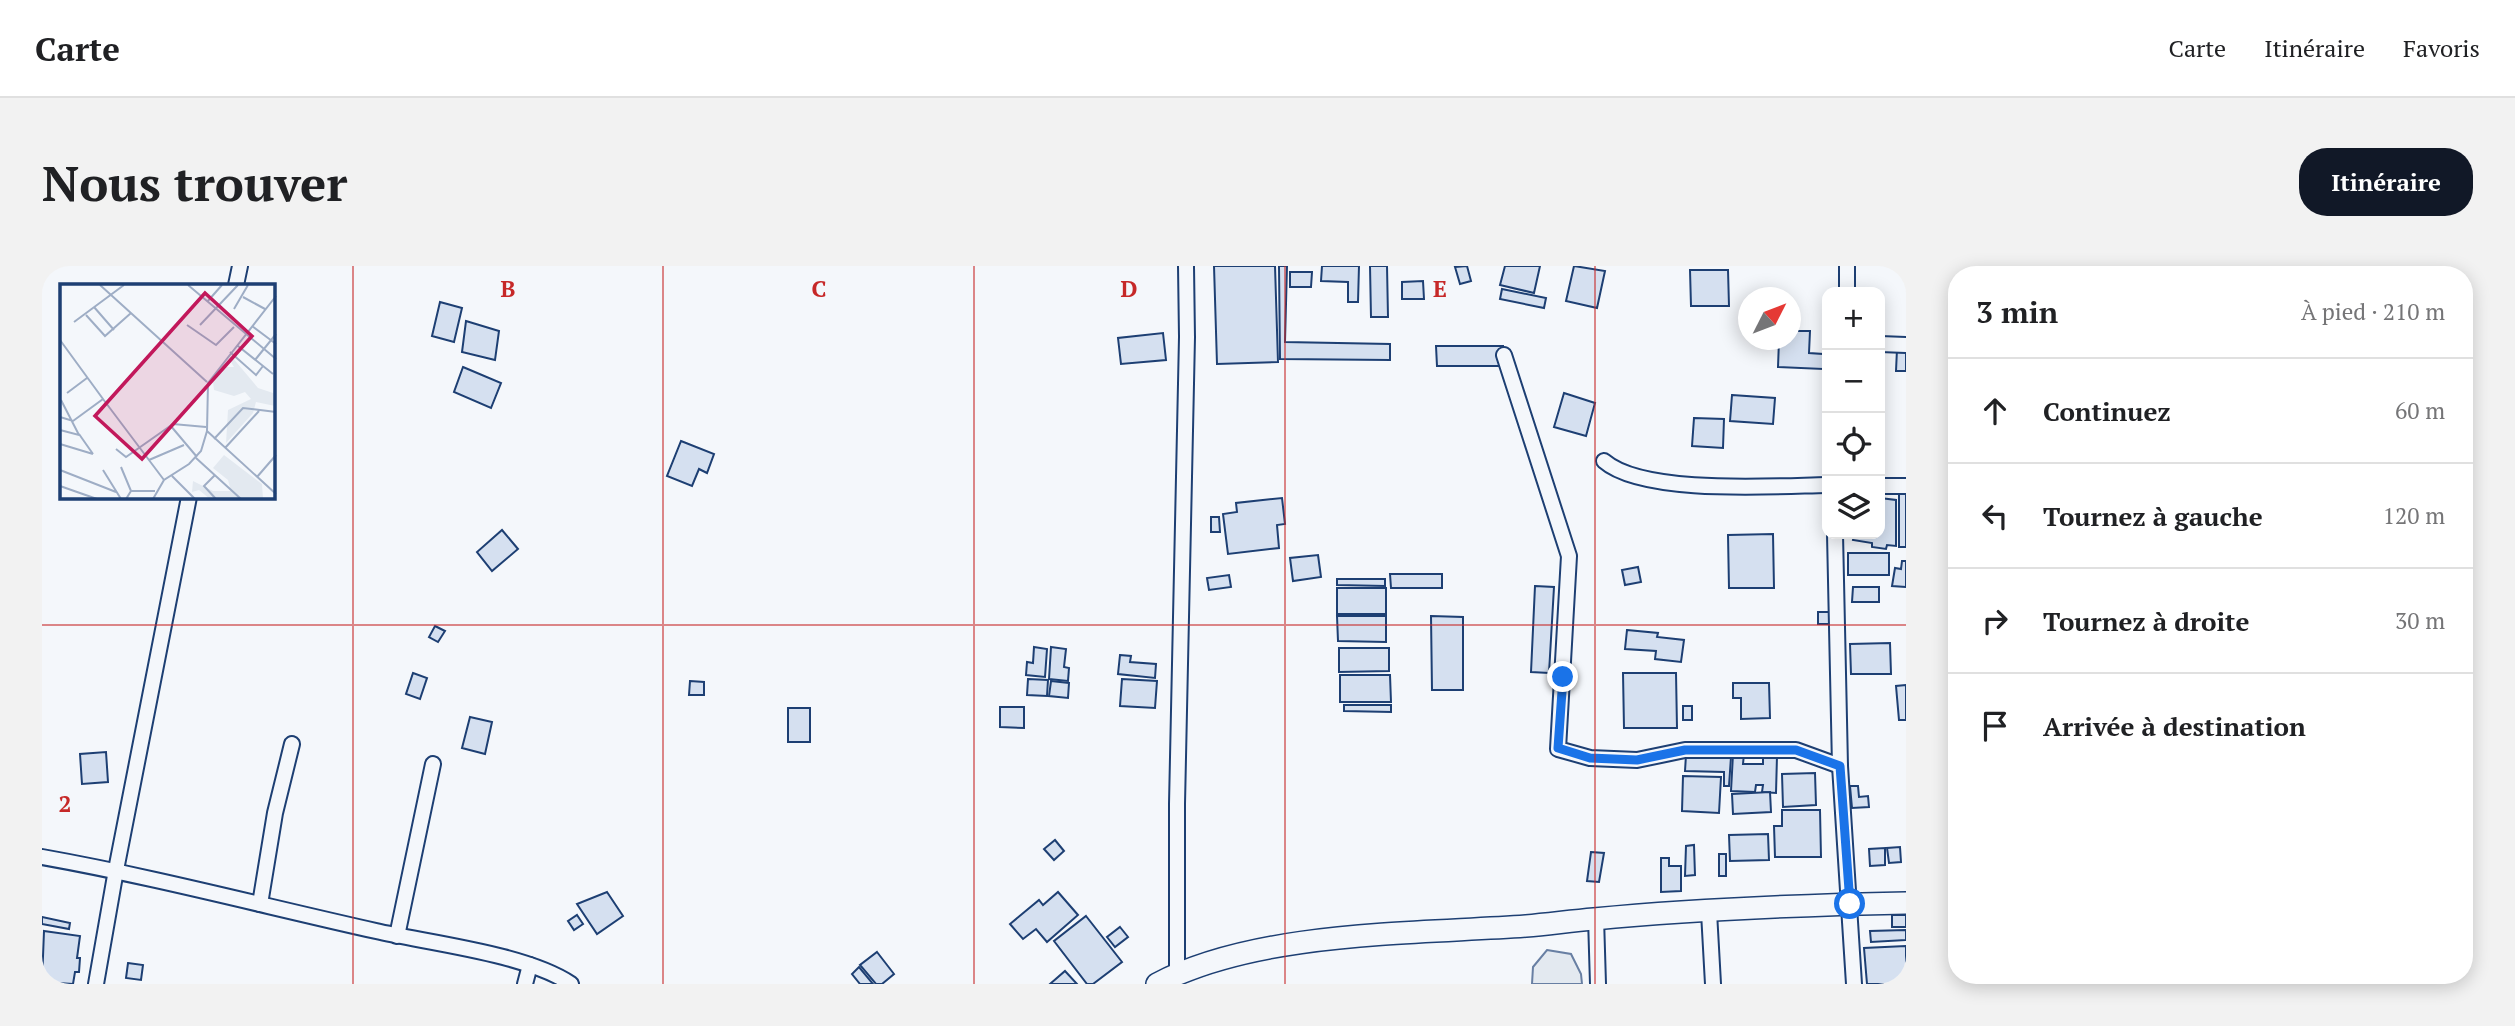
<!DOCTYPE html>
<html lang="fr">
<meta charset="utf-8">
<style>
body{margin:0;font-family:"PT Serif",serif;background:#f2f2f2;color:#202124}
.controls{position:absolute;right:21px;top:21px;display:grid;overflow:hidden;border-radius:14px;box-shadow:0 4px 18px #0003}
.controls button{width:63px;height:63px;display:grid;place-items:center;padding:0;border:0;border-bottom:2px solid #e0e0e0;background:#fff;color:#202124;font:35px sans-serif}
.compass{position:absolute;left:1696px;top:21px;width:63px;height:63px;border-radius:50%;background:#fff;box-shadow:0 4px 18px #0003;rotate:48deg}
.stop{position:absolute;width:21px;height:21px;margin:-16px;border:5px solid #1a73e8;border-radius:50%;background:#fff}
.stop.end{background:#1a73e8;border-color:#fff;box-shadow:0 2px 7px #0008}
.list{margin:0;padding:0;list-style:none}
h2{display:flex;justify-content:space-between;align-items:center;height:91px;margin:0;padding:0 28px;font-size:30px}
h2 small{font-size:23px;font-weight:400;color:#757577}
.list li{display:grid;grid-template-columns:46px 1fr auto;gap:21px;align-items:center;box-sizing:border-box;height:105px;padding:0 28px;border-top:2px solid #e0e0e0}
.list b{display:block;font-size:26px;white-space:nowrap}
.list em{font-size:23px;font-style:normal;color:#757577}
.icon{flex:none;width:38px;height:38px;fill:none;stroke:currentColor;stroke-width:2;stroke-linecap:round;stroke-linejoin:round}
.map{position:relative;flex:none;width:1864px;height:718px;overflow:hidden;border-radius:28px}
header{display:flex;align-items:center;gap:42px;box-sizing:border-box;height:98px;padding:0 35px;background:#fff;border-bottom:2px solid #e0e0e0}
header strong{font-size:33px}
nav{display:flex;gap:38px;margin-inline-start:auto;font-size:24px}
.intro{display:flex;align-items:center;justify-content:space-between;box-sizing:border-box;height:168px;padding:0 42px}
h1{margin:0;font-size:49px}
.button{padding:18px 32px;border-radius:28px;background:#111827;color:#fff;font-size:24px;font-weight:700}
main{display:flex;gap:42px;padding:0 42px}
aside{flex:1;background:#fff;border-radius:28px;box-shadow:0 4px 18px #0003}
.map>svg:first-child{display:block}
.green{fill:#e3e9f0;stroke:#687fa3;stroke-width:2}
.building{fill:#d5e0f0;stroke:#1d3f73;stroke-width:2}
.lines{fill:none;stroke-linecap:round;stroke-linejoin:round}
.street-casing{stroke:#1d3f73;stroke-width:18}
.secondary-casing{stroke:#1d3f73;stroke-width:24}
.street{stroke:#f4f7fb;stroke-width:14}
.secondary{stroke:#f4f7fb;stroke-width:21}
.route{stroke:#1a73e8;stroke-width:9}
.grid{fill:none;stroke:#c62828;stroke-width:2;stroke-opacity:0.55}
.inset-road{fill:none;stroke:#9eadc5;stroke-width:2}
.view{fill:#c2185b;fill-opacity:0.15;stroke:#c2185b;stroke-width:3.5}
.inset-edge{fill:none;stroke:#1d3f73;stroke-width:3.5}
.grid-label{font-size:23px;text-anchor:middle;font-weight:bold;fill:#c62828;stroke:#f4f7fb;stroke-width:5;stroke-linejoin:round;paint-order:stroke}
</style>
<header>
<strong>Carte</strong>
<nav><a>Carte</a><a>Itinéraire</a><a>Favoris</a></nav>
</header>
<div class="intro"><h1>Nous trouver</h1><a class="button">Itinéraire</a></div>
<main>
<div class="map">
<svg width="1864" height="718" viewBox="0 0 1864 718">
<rect width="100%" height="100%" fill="#f4f7fb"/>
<!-- green -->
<polygon class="green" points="1505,684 1529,688 1539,708 1540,718 1490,718 1491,701"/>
<!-- building -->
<g class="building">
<polygon points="1172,0 1233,0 1236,96 1175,98"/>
<polygon points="1237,0 1245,0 1243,76 1348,78 1348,94 1238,93"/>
<polygon points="1280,0 1317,0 1316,36 1306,36 1306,16 1279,15"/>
<polygon points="1328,0 1345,0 1346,51 1329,51"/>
<polygon points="1425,0 1429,15 1418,18 1413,1"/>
<polygon points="1463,0 1498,0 1492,27 1458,19"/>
<polygon points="1532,0 1563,5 1555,42 1524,35"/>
<polygon points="1648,4 1686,4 1687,40 1649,40"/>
<polygon points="1248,6 1270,6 1269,21 1248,21"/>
<polygon points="1381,15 1382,33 1360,33 1360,16"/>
<polygon points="1460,23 1504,32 1502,42 1458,33"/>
<polygon points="398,36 420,42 412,76 390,70"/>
<polygon points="424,55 457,65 453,94 420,86"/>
<polygon points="1748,65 1768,65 1767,87 1781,88 1781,103 1736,101 1737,74 1748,74"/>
<polygon points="1121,67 1124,94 1079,98 1076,72"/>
<polygon points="1394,80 1461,80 1461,100 1395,100"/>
<polygon points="1855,83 1864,83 1864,105 1854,105"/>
<polygon points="421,101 459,117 449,142 412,126"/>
<polygon points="1522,127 1553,137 1544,170 1512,161"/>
<polygon points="1690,129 1733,132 1731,158 1688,155"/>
<polygon points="1652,152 1682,153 1681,182 1650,180"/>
<polygon points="639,175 672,188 665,207 657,203 650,220 625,210"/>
<rect x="1857" y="226" width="7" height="55"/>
<polygon points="1240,232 1243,258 1235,259 1237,282 1186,288 1181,248 1195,246 1194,237"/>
<polygon points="1838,232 1854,234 1854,280 1845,279 1844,283 1830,281 1830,277 1811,274 1812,268 1838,268"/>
<polygon points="1169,251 1177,251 1178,266 1169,266"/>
<polygon points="460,264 476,283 450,305 435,286"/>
<polygon points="1731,268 1732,322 1687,322 1686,269"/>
<rect x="1806" y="287" width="41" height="22"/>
<polygon points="1276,289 1279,311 1251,315 1248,292"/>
<polygon points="1860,295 1864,295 1864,321 1850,320 1853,302 1859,303"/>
<polygon points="1596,301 1599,316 1583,319 1580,304"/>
<polygon points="1348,308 1400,308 1400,322 1349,322"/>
<polygon points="1187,309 1189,321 1167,324 1165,312"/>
<polygon points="1295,313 1343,313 1343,320 1295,319"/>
<polygon points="1493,320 1512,321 1507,407 1489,406"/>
<polygon points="1811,321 1837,321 1837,336 1810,336"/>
<rect x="1295" y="322" width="49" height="26"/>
<rect x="1776" y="346" width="11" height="12"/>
<polygon points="1295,350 1344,350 1344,376 1296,375"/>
<polygon points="1389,350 1421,351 1421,424 1390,424"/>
<polygon points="393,360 403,365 396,376 387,371"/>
<polygon points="1585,364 1616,367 1615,371 1642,374 1639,396 1613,393 1614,385 1583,383"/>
<polygon points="1848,377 1849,408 1809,408 1808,378"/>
<polygon points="992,381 1005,383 1003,411 984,409 985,396 991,397"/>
<polygon points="1009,381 1024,383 1022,401 1027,402 1026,415 1007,413"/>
<polygon points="1297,382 1347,382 1347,405 1297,406"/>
<polygon points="1078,389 1089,390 1088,396 1114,398 1113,412 1076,408"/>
<polygon points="371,407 385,412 378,433 364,428"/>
<polygon points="1581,407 1634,407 1635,462 1582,462"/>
<polygon points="1298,409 1348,409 1349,436 1298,436"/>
<polygon points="986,413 1006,414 1005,430 985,429"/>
<polygon points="1080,413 1115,415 1113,442 1078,440"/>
<polygon points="648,415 662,416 662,429 647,429"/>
<polygon points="1009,415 1027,417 1026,432 1007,430"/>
<polygon points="1691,417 1727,417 1728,452 1699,453 1699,432 1691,432"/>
<polygon points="1864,419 1864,454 1857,454 1854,420"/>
<polygon points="1302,439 1349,439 1349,446 1302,445"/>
<rect x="1641" y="440" width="9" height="14"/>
<polygon points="958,441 982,441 982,462 958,461"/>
<rect x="746" y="442" width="22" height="34"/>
<polygon points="428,451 450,456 443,488 420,482"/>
<polygon points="64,486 66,516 40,518 38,488"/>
<polygon points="1691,488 1702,488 1701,498 1721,498 1721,489 1735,490 1734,527 1720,526 1721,519 1714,519 1713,526 1689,525"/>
<polygon points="1644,489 1689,491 1687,520 1682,520 1682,506 1643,505"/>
<polygon points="1773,507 1774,539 1741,541 1740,508"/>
<polygon points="1641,510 1679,511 1677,547 1640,545"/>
<polygon points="1808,520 1816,520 1817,531 1826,530 1827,541 1810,542"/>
<polygon points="1728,526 1729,546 1691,548 1690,528"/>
<polygon points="1740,544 1778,544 1779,591 1733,591 1732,560 1740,560"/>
<polygon points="1726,568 1727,594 1688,595 1687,569"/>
<polygon points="1013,574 1022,585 1012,594 1002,583"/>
<polygon points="1652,579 1653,609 1643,610 1644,580"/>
<polygon points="1858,581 1859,596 1847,597 1845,582"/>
<polygon points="1843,582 1843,599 1828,600 1827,583"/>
<polygon points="1549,586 1562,587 1557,616 1545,615"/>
<rect x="1677" y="588" width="7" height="22"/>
<polygon points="1619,592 1627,592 1627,600 1639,600 1639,625 1619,626"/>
<polygon points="565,626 581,650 555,668 535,638"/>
<polygon points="1016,626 1036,649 1005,676 994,663 981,673 968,658 997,634 1001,639"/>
<polygon points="535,649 541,658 532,664 526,655"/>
<rect x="1850" y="649" width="14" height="12"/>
<polygon points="1044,650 1080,696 1051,718 1045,718 1012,675"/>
<polygon points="0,651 28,657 27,663 0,658"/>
<polygon points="1078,661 1086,671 1073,681 1065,671"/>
<polygon points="1864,664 1864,674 1829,676 1828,665"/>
<polygon points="2,665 38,670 35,692 38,692 37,706 33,706 31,718 0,716"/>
<polygon points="1864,680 1864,718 1825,718 1822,682"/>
<polygon points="835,686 852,708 840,718 834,718 818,699"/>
<polygon points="86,697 101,699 99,714 84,712"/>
<polygon points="817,701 831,718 818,718 810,708"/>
<polygon points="1023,705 1035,718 1008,718"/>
</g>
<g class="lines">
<!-- street casing -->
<g class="street-casing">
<g id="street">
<polyline points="1805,0 1805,26"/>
<polyline points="194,19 198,0"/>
<polyline points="1838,78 1864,79"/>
<polyline points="1462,89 1527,290 1516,483 1548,492 1595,494 1643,484 1754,484 1798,500"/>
<path d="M 1562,195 C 1601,229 1732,220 1785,219"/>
<polyline points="1838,220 1864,220"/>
<polyline points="1793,268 1798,500 1812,718"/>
<path d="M 0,591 C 112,611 222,640 334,665 C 387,677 485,688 529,718"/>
<polyline points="218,638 233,547 250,478"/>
<polyline points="1667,646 1671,718"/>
<polyline points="1554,652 1556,718"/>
<polyline points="355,670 391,498"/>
<polyline points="1135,707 1135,538 1145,71 1144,0"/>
<polyline points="54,718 74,604 147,231"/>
<polyline points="483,718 488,699"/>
</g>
</g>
<!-- secondary casing -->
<g class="secondary-casing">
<path id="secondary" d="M 1115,718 C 1215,665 1371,668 1484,660 C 1507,658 1529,655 1552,653 C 1655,643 1760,639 1864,637"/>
</g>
<!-- street -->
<use href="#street" class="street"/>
<!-- secondary -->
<use href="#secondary" class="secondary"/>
</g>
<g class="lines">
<!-- route -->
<polyline class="route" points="1521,411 1516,482 1548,492 1595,494 1643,484 1754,484 1798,500 1808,638"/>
</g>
<!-- grid -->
<path class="grid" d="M 311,0 L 311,718M 621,0 L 621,718M 932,0 L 932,718M 1243,0 L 1243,718M 1553,0 L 1553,718M 0,359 L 1864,359"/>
<!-- overview -->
<g transform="translate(18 18)">
<rect width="215" height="215" fill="#f4f7fb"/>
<path d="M 172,73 L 198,104 L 213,109 L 215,100 L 215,122 L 196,118 L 193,129 L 166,159 L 168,126 L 191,115 L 185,108 L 174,112 L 154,106 L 153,98 L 164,83 L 174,83 L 169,75 ZM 164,171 L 202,200 L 203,215 L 150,215 L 139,206 L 132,208 L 133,197 L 153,207 L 171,207 L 168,196 L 153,184 Z" fill="#e3e9f0"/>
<path class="inset-road" d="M 40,1 L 147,98M 128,1 L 216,75M 183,13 L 205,25M 147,18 L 162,1M 34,23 L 54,46M 174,25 L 188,1M 26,31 L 45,52 L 71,29M 14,38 L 64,1M 127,41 L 156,61 L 174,43M 140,41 L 178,1M 192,42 L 216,60M 0,56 L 43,115 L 13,137 L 0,133M 178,62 L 213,90M 170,68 L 196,91 L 203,82M 195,76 L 216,50M 7,109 L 27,94M 43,115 L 104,196M 110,141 L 137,173M 0,146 L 19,151 L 1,116M 147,147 L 216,210M 19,150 L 33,170M 154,155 L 183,124 L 216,128M 0,160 L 33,170M 165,164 L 199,127M 56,165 L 66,173 L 113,140 L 146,143M 136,174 L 181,215M 89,176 L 124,161M 61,183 L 71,207M 0,186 L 56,208M 43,186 L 61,215M 155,191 L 144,202 L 156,215M 112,192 L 135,215M 197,193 L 216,171M 0,202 L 37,215M 66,215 L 71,207 L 95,207M 93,215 L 104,196 L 129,180 L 141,167 L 147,147 L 148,99 L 216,12"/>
<path class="view" d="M 145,9 L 192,52 L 82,175 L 35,132 Z"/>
<rect width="215" height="215" class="inset-edge"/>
</g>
<g class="grid-label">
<text x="466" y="31">B</text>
<text x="777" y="31">C</text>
<text x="1087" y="31">D</text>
<text x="1398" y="31">E</text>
<text x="23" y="546">2</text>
</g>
</svg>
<div class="controls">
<button>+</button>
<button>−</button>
<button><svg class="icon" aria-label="locate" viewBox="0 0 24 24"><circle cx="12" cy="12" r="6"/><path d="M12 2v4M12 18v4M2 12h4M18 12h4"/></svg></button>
<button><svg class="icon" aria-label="layers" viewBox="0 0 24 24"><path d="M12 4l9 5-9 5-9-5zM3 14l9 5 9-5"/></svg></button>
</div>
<svg class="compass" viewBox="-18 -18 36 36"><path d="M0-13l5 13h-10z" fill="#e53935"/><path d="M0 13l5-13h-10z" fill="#757577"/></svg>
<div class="stop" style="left:1808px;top:638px"></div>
<div class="stop end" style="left:1521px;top:411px"></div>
</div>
<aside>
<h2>3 min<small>À pied · 210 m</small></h2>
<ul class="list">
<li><svg class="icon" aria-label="ahead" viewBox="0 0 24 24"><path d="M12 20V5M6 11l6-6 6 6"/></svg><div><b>Continuez</b></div><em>60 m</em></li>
<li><svg class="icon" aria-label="left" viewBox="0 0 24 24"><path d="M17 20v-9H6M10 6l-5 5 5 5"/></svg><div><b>Tournez à gauche</b></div><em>120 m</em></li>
<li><svg class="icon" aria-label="right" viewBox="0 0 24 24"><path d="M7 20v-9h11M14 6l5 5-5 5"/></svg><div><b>Tournez à droite</b></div><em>30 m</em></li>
<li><svg class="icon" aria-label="arrive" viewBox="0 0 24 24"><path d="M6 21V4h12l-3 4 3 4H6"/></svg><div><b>Arrivée à destination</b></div></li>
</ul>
</aside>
</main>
